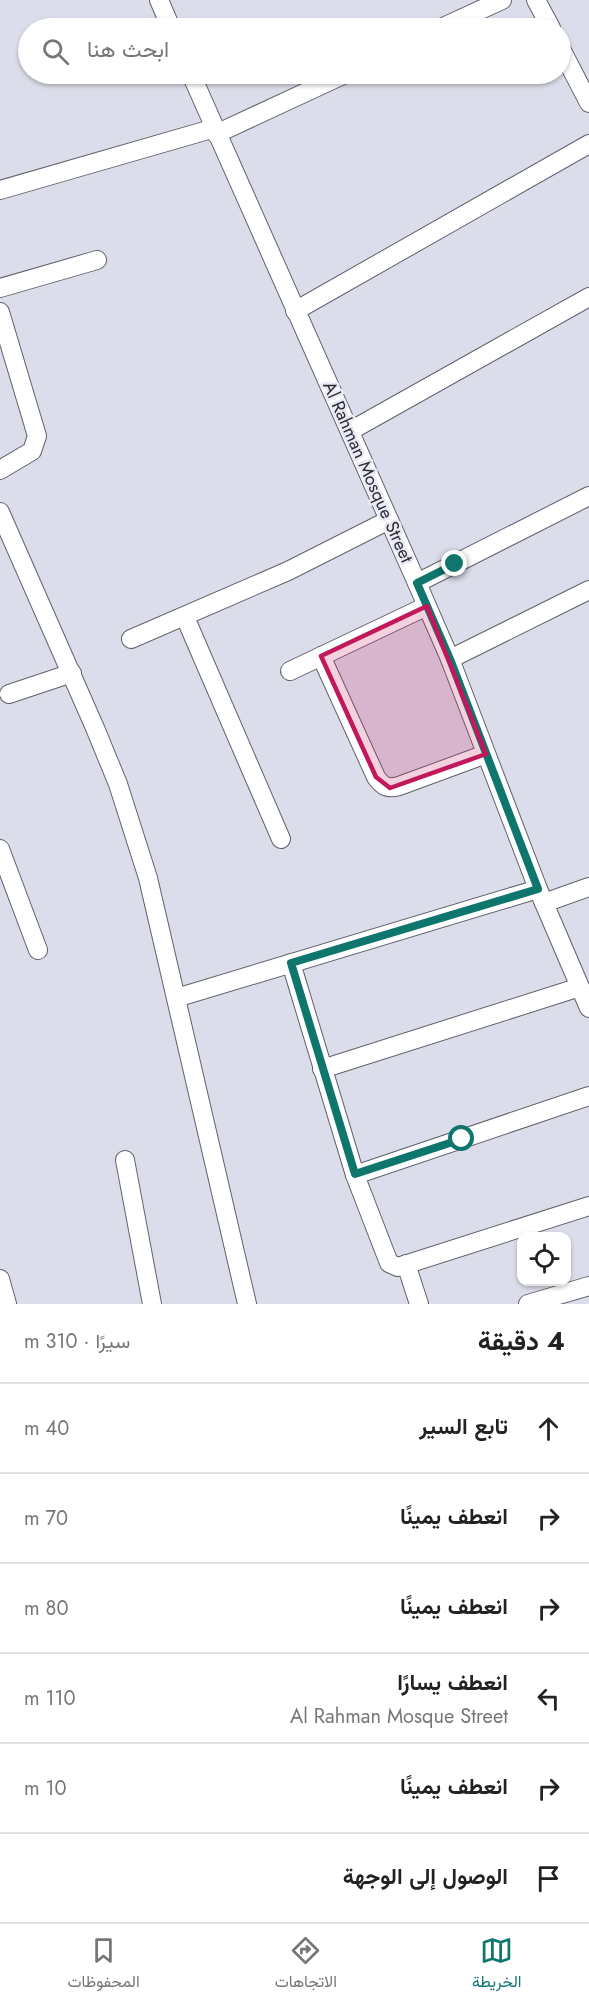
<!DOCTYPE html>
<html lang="ar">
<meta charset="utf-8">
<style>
body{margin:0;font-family:Jost,Vazirmatn,sans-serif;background:#f6f6f6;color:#222;direction:rtl}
.controls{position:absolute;right:18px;bottom:18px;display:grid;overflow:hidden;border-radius:12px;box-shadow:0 2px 4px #0004}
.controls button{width:54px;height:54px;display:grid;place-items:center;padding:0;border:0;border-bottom:2px solid #e0e0e0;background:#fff;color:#222;font:30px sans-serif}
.stop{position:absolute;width:18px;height:18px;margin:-14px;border:4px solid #0f766e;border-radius:50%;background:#fff}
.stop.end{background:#0f766e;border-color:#fff;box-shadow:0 2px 6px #0008}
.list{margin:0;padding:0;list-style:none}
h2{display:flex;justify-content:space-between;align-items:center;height:78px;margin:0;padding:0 24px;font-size:26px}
h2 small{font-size:20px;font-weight:400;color:#767676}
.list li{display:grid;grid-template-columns:39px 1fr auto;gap:18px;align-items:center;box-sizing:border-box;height:90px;padding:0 24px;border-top:2px solid #e0e0e0}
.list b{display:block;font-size:22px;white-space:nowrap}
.list p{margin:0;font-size:20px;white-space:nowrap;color:#767676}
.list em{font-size:20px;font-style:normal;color:#767676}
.icon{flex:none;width:33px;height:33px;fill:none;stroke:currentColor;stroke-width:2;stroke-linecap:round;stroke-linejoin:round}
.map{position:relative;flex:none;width:589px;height:1304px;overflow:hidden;direction:ltr}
.search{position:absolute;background:#fff;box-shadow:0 2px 4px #0004;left:18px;right:18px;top:18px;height:66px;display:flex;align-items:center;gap:15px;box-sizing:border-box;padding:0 21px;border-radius:33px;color:#767676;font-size:22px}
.sheet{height:618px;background:#fff}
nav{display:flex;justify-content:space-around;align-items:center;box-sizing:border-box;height:84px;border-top:2px solid #e0e0e0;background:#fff;font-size:16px;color:#767676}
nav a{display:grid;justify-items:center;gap:3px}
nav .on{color:#0f766e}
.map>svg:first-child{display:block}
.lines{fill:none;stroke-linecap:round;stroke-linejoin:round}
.street-casing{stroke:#61616c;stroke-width:20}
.street{stroke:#fff;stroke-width:18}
.route{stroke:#0f766e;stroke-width:8}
.marked{fill:#c2185b;fill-opacity:0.2;stroke:#c2185b;stroke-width:4.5;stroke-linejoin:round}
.labels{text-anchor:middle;stroke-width:5;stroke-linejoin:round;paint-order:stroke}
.street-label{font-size:18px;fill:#2c2c31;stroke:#eaeaf7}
</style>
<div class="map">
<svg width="589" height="1304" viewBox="0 0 589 1304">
<rect width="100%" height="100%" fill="#dcddea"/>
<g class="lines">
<!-- street casing -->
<g class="street-casing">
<g id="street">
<polyline points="159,0 171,28"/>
<polyline points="536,0 551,28"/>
<polyline points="441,28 502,0"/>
<polyline points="560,47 589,103"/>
<polyline points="191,74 417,583 450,659 538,889 589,1008"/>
<polyline points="216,134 345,74"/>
<polyline points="0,190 215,128"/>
<polyline points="0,288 97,260"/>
<polyline points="295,311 589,144"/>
<polyline points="0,312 37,436 32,451 0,470"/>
<polyline points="350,431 589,297"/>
<polyline points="0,512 95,728 118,784 148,878 247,1304"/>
<polyline points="417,583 589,496"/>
<polyline points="185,617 281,839"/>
<polyline points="131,639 288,571 389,520"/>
<path d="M 321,656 L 376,777 C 383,787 388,789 399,786 L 486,754"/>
<polyline points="450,659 589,590"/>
<polyline points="290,671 427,606"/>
<polyline points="9,694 72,673"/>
<polyline points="0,849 38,950"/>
<polyline points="544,903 589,887"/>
<polyline points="291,963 355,1175 389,1263 398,1267 589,1206"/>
<polyline points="176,998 538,889"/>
<polyline points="322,1069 580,987"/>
<polyline points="125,1160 152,1304"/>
<polyline points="355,1175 589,1096"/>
<polyline points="406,1264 419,1304"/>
<polyline points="0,1279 7,1304"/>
<polyline points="528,1304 589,1286"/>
</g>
</g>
<!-- street -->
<use href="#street" class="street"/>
</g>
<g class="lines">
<!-- route -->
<polyline class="route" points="455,564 417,583 450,659 538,889 291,963 355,1174 462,1139"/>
</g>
<!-- marked area -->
<path class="marked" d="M 427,606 L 486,754 L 390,788 L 376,777 L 321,656 Z"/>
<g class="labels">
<!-- street labels -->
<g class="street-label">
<text transform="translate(368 472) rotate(66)" y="6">Al Rahman Mosque Street</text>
</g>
</g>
</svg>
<div class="controls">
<button><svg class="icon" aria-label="locate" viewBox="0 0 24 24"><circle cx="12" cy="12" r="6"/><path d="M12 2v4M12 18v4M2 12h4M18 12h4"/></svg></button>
</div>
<div class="stop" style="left:462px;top:1139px"></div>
<div class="stop end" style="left:455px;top:564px"></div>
<div class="search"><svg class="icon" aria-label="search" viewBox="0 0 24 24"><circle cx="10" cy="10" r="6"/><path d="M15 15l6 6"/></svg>ابحث هنا</div>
</div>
<section class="sheet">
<h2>4 دقيقة<small>سيرًا · 310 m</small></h2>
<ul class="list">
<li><svg class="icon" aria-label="ahead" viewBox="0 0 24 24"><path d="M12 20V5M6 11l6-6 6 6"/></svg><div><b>تابع السير</b></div><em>40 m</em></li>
<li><svg class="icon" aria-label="right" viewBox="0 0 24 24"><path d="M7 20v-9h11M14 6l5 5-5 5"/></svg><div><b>انعطف يمينًا</b></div><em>70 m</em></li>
<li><svg class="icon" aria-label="right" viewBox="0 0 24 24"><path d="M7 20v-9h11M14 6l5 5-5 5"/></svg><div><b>انعطف يمينًا</b></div><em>80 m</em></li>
<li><svg class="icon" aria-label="left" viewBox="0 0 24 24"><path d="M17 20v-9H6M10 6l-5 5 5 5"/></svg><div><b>انعطف يسارًا</b><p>Al Rahman Mosque Street</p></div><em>110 m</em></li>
<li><svg class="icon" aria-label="right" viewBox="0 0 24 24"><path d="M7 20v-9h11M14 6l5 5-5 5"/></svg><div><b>انعطف يمينًا</b></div><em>10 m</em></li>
<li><svg class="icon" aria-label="arrive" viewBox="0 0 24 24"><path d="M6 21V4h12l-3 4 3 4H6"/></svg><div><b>الوصول إلى الوجهة</b></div></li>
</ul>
</section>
<nav>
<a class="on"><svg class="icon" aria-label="map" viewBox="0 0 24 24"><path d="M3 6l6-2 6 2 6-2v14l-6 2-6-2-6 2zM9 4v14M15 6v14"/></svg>الخريطة</a>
<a><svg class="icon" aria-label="directions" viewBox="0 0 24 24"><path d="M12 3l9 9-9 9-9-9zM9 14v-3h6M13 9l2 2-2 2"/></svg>الاتجاهات</a>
<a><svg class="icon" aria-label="saved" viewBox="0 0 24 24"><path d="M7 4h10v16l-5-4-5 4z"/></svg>المحفوظات</a>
</nav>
